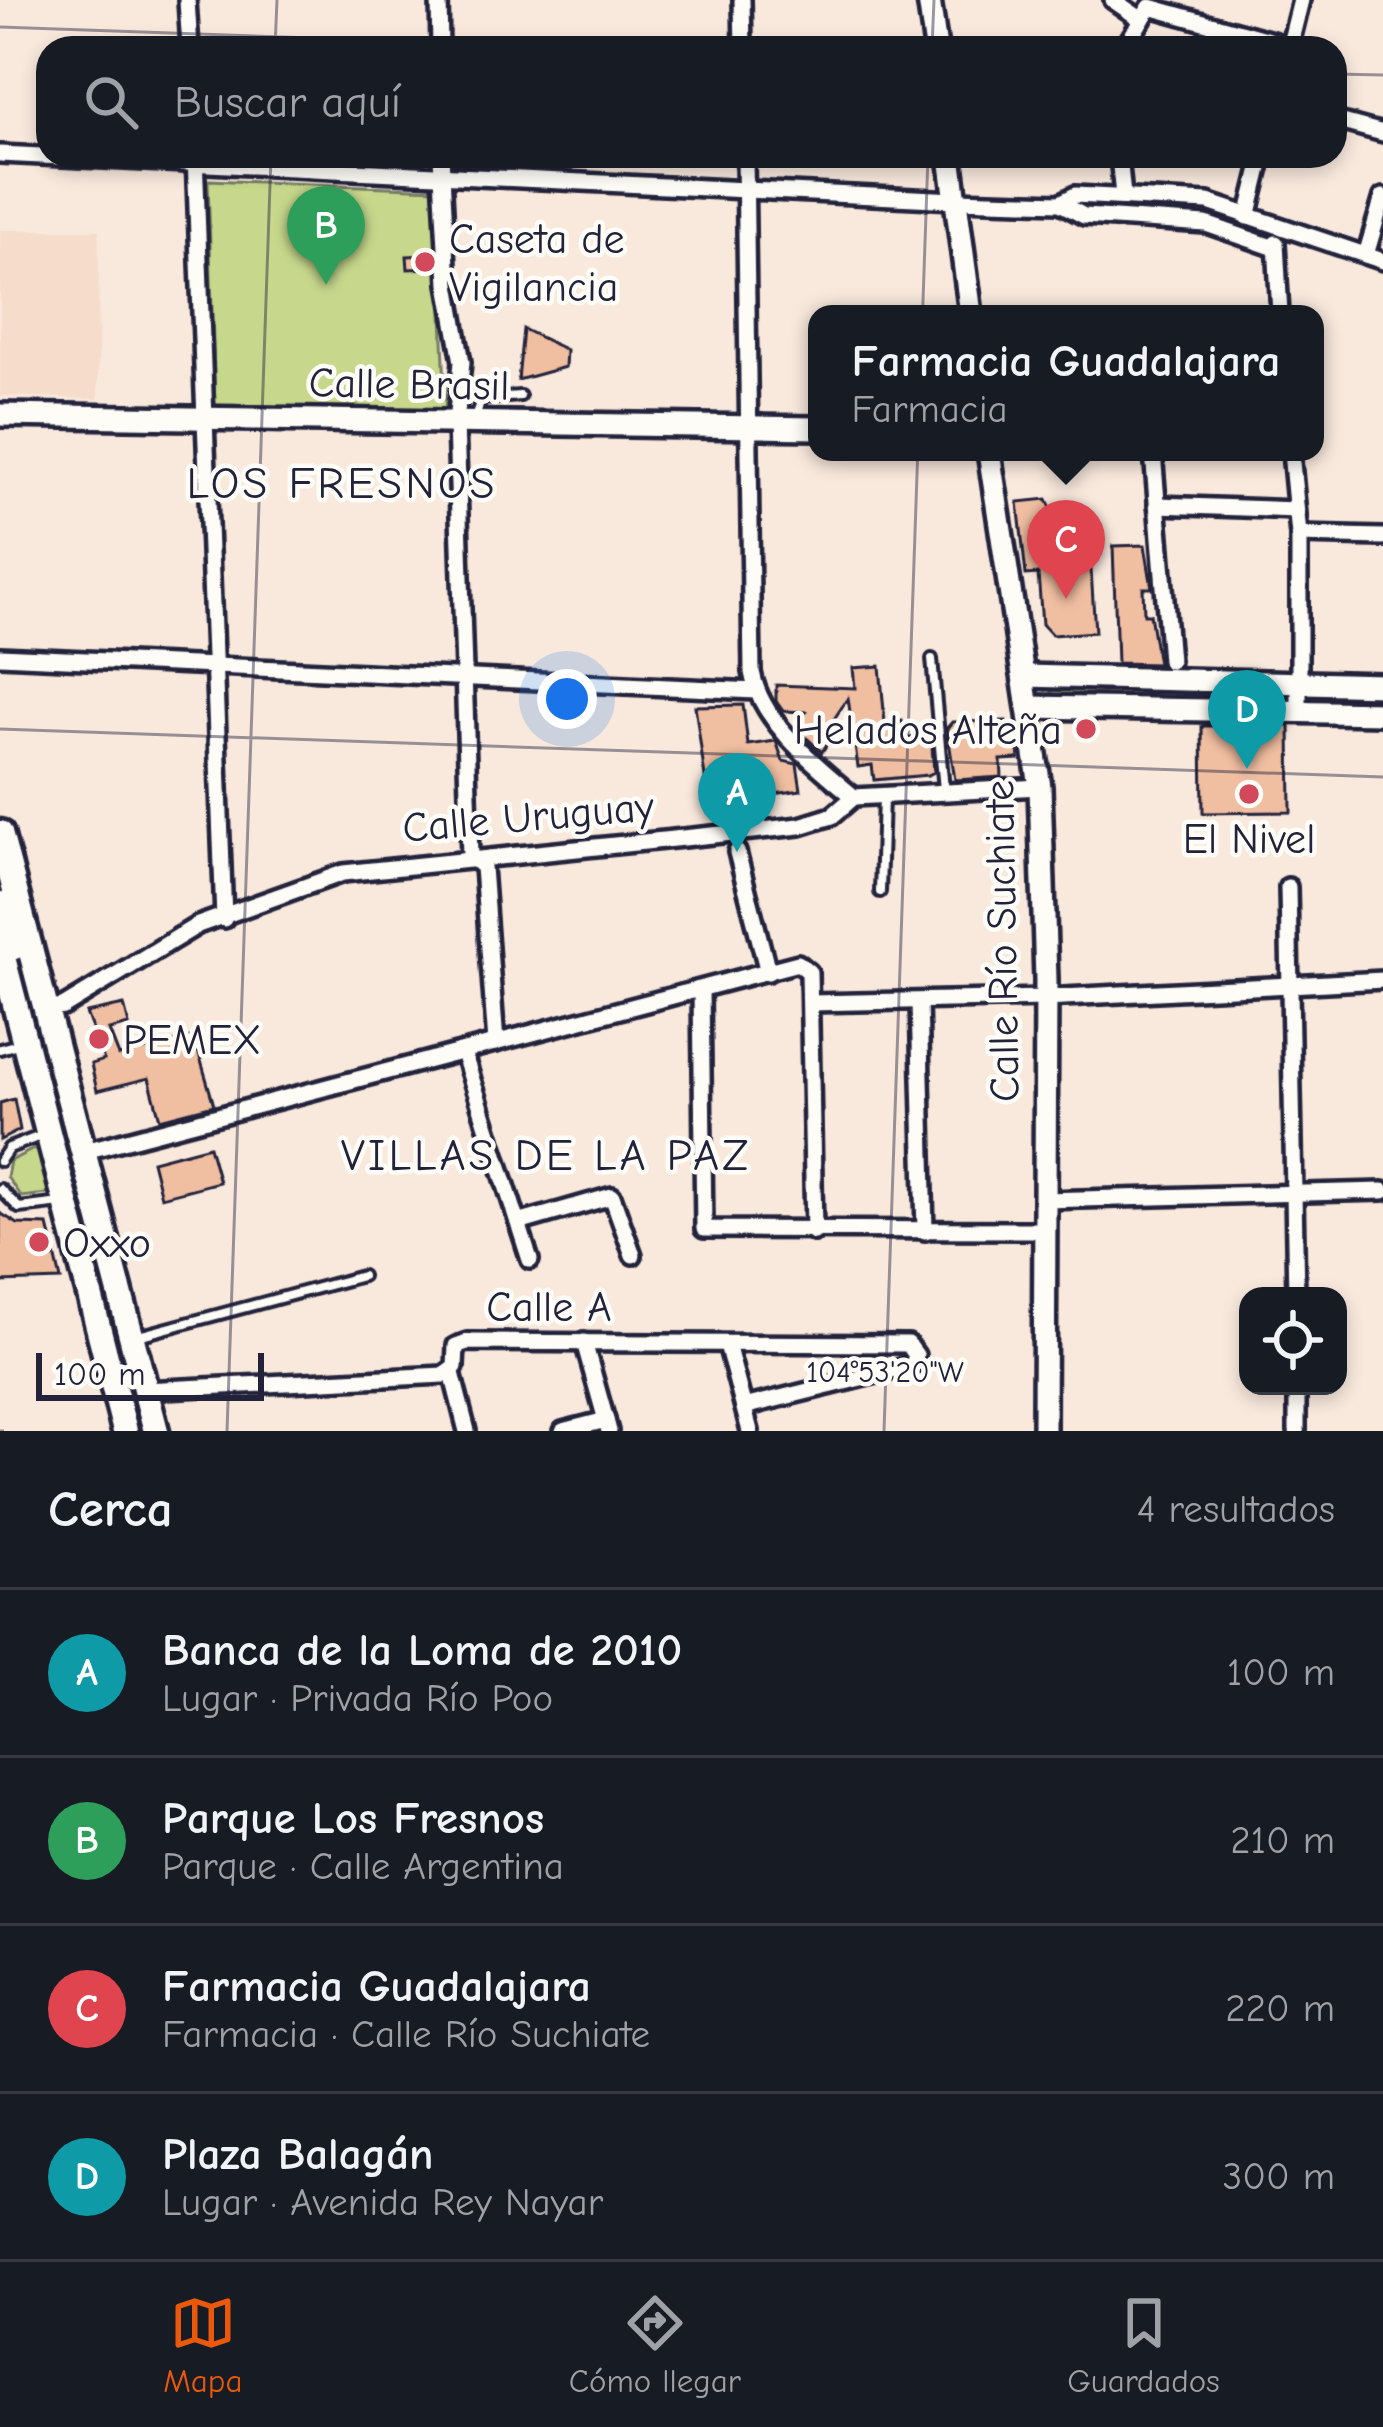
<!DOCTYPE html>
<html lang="es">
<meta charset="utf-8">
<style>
body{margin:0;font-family:"Comic Neue",sans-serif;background:#242831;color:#f1f3f6}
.controls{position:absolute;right:36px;bottom:36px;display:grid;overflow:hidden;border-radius:24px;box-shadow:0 6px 18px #0003}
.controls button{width:108px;height:108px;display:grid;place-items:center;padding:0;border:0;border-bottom:3px solid #363941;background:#171b24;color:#f1f3f6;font:60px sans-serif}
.scale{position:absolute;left:36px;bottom:30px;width:228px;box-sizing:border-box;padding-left:12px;border:6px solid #22223b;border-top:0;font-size:33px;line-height:42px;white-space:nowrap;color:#22223b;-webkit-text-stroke:9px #fdfcf7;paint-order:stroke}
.you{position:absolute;left:567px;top:699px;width:42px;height:42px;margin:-30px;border:9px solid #fff;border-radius:50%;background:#1a73e8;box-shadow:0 0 0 18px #1a73e833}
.badge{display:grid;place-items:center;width:78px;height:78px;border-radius:50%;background:#ea580c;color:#fff;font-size:39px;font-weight:700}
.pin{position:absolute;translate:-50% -99px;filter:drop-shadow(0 3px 6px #0008)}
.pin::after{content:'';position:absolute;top:63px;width:42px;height:36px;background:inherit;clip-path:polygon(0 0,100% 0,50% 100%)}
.popup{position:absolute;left:808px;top:305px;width:516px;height:156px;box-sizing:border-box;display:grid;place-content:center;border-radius:24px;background:#171b24;filter:drop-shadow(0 3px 9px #0005);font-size:39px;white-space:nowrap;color:#9ea1a6}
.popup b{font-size:45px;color:#f1f3f6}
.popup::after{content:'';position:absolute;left:50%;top:100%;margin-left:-24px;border:24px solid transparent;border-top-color:#171b24}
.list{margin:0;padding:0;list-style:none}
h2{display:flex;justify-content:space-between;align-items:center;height:156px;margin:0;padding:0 48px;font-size:51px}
h2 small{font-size:39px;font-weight:400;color:#9ea1a6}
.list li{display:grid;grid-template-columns:78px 1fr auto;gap:36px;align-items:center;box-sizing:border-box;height:168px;padding:0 48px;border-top:3px solid #363941}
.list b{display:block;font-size:45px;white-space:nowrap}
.list p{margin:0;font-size:39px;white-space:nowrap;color:#9ea1a6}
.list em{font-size:39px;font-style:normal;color:#9ea1a6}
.icon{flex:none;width:66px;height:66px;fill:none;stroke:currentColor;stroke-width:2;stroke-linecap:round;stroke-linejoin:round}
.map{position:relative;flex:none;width:1383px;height:1431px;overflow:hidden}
.search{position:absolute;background:#171b24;box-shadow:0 6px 18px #0003;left:36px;right:36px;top:36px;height:132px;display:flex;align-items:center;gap:30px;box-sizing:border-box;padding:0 42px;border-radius:36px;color:#9ea1a6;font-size:45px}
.sheet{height:828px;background:#171b24}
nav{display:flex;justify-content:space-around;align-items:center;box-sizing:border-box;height:168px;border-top:3px solid #363941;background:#171b24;font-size:33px;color:#9ea1a6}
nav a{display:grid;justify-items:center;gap:6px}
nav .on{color:#ea580c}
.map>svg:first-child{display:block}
.built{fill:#f6dccb}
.green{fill:#c7d88c;stroke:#747d64;stroke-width:3}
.building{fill:#f0bea1;stroke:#22223b;stroke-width:3}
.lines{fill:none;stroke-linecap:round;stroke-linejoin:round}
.lane-casing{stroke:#22223b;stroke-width:16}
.street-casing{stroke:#22223b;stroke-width:24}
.secondary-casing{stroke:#22223b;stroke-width:30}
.primary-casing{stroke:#22223b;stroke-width:33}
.lane{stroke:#fdfcf7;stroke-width:8}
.street{stroke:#fdfcf7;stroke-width:15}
.secondary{stroke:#fdfcf7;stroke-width:21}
.primary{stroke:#fdfcf7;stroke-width:24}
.ticks{fill:none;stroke:#22223b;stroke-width:3;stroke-opacity:0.45}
.poi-dot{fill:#d1495b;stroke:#fdfcf7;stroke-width:4.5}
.labels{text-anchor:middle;stroke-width:9;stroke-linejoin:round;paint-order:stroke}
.poi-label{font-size:42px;fill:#22223b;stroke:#fdfcf7;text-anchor:start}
.street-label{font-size:42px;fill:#22223b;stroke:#fdfcf7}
.neighbourhood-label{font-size:45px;letter-spacing:3px;fill:#22223b;stroke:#fdfcf7}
.ticks-label{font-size:30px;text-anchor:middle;fill:#22223b;stroke:#fdfcf7;stroke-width:9;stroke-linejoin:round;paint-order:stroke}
</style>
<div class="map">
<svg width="1383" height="1431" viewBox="0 0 1383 1431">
<rect width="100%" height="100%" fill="#f9e9dd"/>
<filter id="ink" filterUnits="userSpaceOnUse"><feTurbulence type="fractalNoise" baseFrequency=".00833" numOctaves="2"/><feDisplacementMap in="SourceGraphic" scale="24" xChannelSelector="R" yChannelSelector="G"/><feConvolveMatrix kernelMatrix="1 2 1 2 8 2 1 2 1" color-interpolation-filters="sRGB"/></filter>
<g filter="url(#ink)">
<!-- built -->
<polygon class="built" points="0,230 99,230 98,399 0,396"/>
<!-- green -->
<g class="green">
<polygon points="208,180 437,189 446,414 215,409"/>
<polygon points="1054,687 1223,693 1228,697 1223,702 1050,697"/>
<polygon points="40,1146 55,1193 21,1197 7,1177 10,1161"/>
</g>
<!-- building -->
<g class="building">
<polygon points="453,156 501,156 501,166 453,164"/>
<polygon points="430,255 431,268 408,269 407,256"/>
<polygon points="523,329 566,350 565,367 518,380"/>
<polygon points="1047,499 1055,517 1071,515 1074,541 1089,539 1095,632 1052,635 1042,624 1038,574 1026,575 1018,502"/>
<polygon points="1145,545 1152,588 1143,588 1144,614 1150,614 1158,664 1117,663 1113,546"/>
<polygon points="880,666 885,723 902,721 903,739 931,735 934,772 928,775 874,780 872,765 858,767 848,698 822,737 829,741 822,752 795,727 806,712 783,711 776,701 776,685 855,688 853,668"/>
<polygon points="743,705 748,745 776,741 783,761 797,764 801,790 755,797 756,808 710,813 695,706"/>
<polygon points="1006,721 1007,730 1016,730 1019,759 1001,760 1002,777 955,780 947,728 952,722"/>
<polygon points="1202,726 1290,726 1291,812 1203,813"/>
<polygon points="124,1005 129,1025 109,1030 119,1056 194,1037 214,1105 160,1119 149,1078 97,1091 91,1064 104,1060 86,1013"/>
<polygon points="14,1099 20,1130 0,1140 0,1103"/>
<polygon points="209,1146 219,1182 161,1197 152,1161"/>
<polygon points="0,1213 18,1224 48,1225 61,1280 0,1282"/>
</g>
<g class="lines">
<!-- lane casing -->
<g class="lane-casing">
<g id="lane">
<polyline points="474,422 481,399 520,396"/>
<polyline points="932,659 944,790"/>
<polyline points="880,892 883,797"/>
<polyline points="0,1049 18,1044"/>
<polyline points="0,1161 9,1148 43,1135"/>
<polyline points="0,1189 19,1208 61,1203"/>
<polyline points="138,1336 362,1276"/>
</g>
</g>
<!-- street casing -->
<g class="street-casing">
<g id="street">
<polyline points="187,0 190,48"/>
<polyline points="439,0 440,48"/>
<polyline points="742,0 743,48"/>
<polyline points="1113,0 1142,20"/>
<polyline points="1124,48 1150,7 1290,46"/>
<polyline points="1289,48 1301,0"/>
<polyline points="1335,120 1383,133"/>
<polyline points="0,154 956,200 1060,203 1075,195 1208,202 1383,261"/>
<polyline points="195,156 224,919"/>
<polyline points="441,156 448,284 462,362 456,423 470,856 483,867 496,1043"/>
<path d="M 745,156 L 752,672 C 761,723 816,765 854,797"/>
<polyline points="1119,156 1123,196"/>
<polyline points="1060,203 1084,216 1206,224 1275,248"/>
<polyline points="1248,217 1263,156"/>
<polyline points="1276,243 1280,314"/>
<polyline points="1366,255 1383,197"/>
<polyline points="1153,452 1170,661"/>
<polyline points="1291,452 1299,535 1299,711"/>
<polyline points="1157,505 1296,510"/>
<polyline points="1299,535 1383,537"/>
<polyline points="0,656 756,691"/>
<polyline points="737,852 768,972"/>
<polyline points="1288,887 1296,1296"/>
<polyline points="701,990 704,1229 1044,1230"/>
<polyline points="919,1002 925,1231"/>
<polyline points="811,1003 1045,998 1383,980"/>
<polyline points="46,1010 63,1007 198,925 343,873 800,826 832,816 854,797 1040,787"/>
<polyline points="463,1052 530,1260"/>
<polyline points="85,1151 798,963 809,972 814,1232"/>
<polyline points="1044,1200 1383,1191"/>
<polyline points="518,1223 612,1196 633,1255"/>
<polyline points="584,1342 609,1431"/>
<polyline points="727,1344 750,1431"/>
<polyline points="452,1373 467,1431"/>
<polyline points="1297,1386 1297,1431"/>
<polyline points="144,1390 444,1375 455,1367 456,1346 467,1342 908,1344 916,1355 913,1365 744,1407"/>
<polyline points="563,1431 606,1420"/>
</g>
</g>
<!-- secondary casing -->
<g class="secondary-casing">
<g id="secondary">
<polyline points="929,0 936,48"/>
<polyline points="950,156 971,314"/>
<polyline points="0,415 817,428"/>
<polyline points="989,452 1040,787 1046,980 1044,1431"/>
<polyline points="1024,676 1383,685"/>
<polyline points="1029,707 1383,713"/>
</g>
</g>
<!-- primary casing -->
<g class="primary-casing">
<g id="primary">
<polyline points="0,833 156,1431"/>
<polyline points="0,904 14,947"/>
<polyline points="0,946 125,1431"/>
</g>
</g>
<!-- lane -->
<use href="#lane" class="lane"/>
<!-- street -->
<use href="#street" class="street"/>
<!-- secondary -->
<use href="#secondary" class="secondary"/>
<!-- primary -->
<use href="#primary" class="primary"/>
</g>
</g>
<!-- ticks -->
<path class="ticks" d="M 0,27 L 598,48M 275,48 L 277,0M 932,48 L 934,0M 1335,74 L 1383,75M 0,729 L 1383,777M 0,1431 L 4,1431M 227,1431 L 271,156M 884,1431 L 928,156"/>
<!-- markers -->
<g class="poi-dot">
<circle cx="425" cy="262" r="12"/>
<circle cx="1086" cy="729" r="12"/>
<circle cx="1249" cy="794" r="12"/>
<circle cx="99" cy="1039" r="12"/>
<circle cx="39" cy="1242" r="12"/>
</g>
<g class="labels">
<!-- poi labels -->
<g class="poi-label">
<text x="449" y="253">Caseta de<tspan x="449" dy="48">Vigilancia</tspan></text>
<text x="1062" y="744" text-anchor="end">Helados Alteña</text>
<text x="1249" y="853" text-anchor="middle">El Nivel</text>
<text x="123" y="1054">PEMEX</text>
<text x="63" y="1257">Oxxo</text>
</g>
<!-- street labels -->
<g class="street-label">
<text transform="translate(409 383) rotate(1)" y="15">Calle Brasil</text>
<text transform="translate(528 816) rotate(-5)" y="15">Calle Uruguay</text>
<text transform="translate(1001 941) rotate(-91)" y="15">Calle Río Suchiate</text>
<text x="549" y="1321">Calle A</text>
</g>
<!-- neighbourhood labels -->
<g class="neighbourhood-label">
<text x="342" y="498">LOS FRESNOS</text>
<text x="546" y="1170">VILLAS DE LA PAZ</text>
</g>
</g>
<g class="ticks-label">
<text x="885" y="1382">104°53'20"W</text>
</g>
</svg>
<div class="controls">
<button><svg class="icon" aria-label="locate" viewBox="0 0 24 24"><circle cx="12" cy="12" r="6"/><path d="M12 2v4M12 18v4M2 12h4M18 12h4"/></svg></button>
</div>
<div class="scale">100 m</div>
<div class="you"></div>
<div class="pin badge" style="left:737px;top:852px;background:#0f9aa8">A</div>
<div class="pin badge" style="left:326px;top:285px;background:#2e9e5b">B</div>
<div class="pin badge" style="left:1066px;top:599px;background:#e0444e">C</div>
<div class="popup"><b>Farmacia Guadalajara</b>Farmacia</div>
<div class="pin badge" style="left:1247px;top:769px;background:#0f9aa8">D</div>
<div class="search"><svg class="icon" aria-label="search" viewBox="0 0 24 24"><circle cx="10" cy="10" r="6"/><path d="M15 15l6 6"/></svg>Buscar aquí</div>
</div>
<section class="sheet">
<h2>Cerca<small>4 resultados</small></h2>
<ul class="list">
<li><span class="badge" style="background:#0f9aa8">A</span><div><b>Banca de la Loma de 2010</b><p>Lugar · Privada Río Poo</p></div><em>100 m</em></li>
<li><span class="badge" style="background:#2e9e5b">B</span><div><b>Parque Los Fresnos</b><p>Parque · Calle Argentina</p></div><em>210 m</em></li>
<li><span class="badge" style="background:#e0444e">C</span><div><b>Farmacia Guadalajara</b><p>Farmacia · Calle Río Suchiate</p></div><em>220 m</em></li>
<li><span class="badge" style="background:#0f9aa8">D</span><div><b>Plaza Balagán</b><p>Lugar · Avenida Rey Nayar</p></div><em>300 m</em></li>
</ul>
</section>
<nav>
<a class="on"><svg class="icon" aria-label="map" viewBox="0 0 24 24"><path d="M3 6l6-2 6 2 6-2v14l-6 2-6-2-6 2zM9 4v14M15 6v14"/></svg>Mapa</a>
<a><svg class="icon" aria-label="directions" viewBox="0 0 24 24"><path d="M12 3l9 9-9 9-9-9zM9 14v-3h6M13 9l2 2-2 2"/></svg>Cómo llegar</a>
<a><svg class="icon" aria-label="saved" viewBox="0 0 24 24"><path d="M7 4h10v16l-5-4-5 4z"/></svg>Guardados</a>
</nav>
